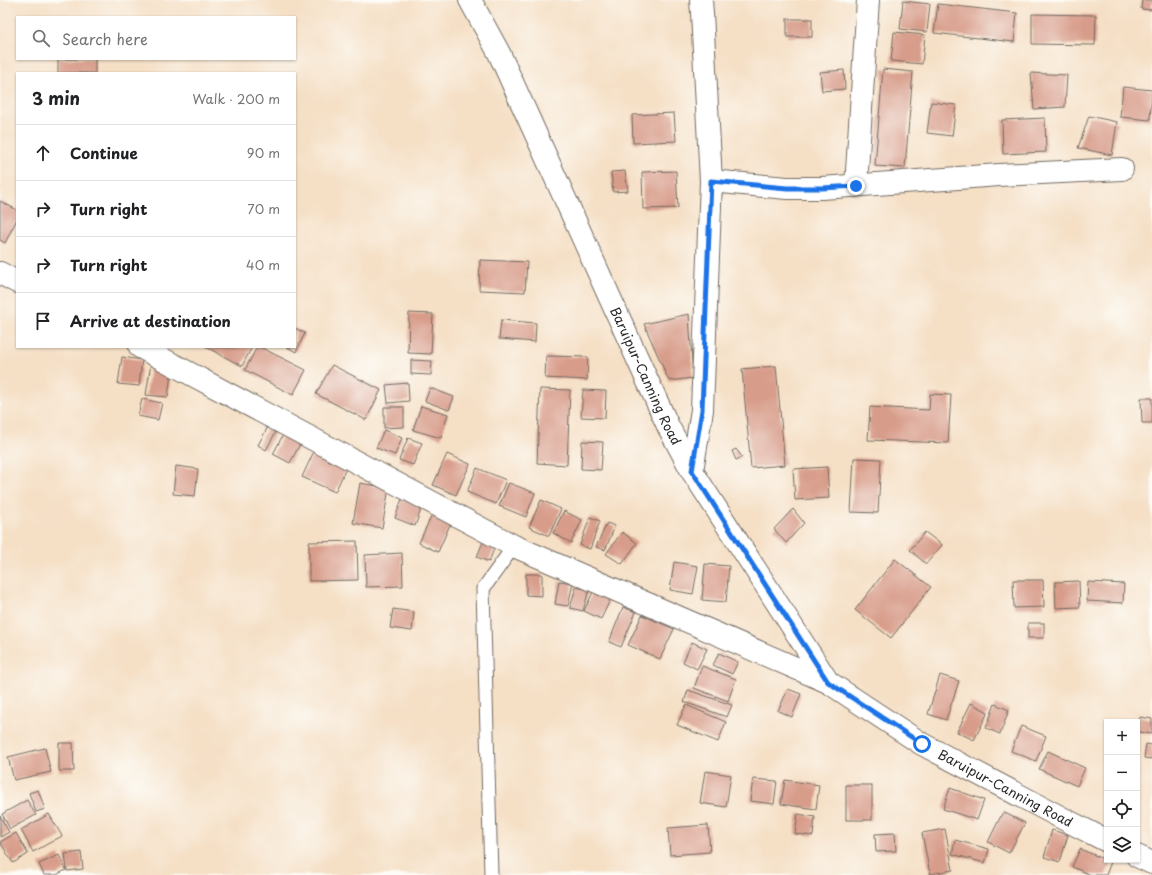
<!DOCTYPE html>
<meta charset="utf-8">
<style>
body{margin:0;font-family:"Playpen Sans",sans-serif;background:#f2f2f2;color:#202124}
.controls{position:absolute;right:12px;bottom:12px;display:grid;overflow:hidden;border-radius:0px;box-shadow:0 1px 3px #0004}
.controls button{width:36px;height:36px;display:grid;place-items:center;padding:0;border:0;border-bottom:1px solid #e0e0e0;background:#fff;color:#202124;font:20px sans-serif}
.stop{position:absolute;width:12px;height:12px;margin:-9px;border:3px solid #1a73e8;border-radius:50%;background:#fff}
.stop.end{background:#1a73e8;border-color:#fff;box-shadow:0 1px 4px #0008}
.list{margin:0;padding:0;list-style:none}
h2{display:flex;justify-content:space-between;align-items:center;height:52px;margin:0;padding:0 16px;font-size:17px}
h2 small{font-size:13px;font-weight:400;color:#757577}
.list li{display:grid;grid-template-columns:26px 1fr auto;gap:12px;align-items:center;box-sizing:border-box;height:56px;padding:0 16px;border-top:1px solid #e0e0e0}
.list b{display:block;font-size:15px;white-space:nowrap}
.list em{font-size:13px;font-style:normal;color:#757577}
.icon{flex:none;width:22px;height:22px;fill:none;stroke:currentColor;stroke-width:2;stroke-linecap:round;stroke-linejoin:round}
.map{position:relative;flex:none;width:1152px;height:875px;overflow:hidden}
.search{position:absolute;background:#fff;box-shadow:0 1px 3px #0004;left:16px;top:16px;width:280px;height:44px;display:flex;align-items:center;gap:10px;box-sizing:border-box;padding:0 14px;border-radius:0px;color:#757577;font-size:15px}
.panel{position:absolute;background:#fff;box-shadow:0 1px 3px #0004;left:16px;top:72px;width:280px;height:276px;border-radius:0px}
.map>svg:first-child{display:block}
.building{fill:#d89c8a}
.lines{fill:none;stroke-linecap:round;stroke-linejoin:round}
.service-casing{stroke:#726a61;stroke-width:15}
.minor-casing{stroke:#726a61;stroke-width:24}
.secondary-casing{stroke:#726a61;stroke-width:24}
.service{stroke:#fff;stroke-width:13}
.minor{stroke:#fff;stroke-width:22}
.secondary{stroke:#fff;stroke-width:22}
.route{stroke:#1a73e8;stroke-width:5}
.labels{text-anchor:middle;stroke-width:3.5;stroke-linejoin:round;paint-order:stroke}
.street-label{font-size:13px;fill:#2b2b2b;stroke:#fdfcf7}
</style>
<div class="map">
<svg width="1152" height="875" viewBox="0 0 1152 875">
<rect width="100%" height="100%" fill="#fdfcf7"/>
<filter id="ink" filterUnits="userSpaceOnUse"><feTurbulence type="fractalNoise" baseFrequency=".025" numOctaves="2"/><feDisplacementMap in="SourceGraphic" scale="8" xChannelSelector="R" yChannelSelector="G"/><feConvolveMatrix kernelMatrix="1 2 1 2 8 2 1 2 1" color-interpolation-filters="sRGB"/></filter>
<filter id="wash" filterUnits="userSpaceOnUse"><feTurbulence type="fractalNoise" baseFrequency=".012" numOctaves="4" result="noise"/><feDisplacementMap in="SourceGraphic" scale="16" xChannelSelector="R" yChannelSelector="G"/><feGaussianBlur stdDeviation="0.9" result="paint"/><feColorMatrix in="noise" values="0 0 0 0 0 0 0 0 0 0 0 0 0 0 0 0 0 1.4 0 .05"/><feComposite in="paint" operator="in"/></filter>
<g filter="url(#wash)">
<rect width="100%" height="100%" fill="#f5dfc5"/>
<g id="blocks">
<!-- building -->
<g class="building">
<polygon points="1142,0 1152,0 1152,10 1141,9"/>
<polygon points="903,1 930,4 927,32 900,29"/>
<polygon points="938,4 1017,13 1014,42 934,33"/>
<polygon points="1032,14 1096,15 1095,45 1032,44"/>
<rect x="787" y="19" width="25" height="18"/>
<polygon points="894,32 925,35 922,64 891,61"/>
<rect x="58" y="59" width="37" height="14"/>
<polygon points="883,69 913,72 905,168 875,166"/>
<polygon points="844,70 845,89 822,91 820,72"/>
<polygon points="1031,73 1067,75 1065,107 1034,109"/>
<polygon points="1123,87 1152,90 1150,120 1120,117"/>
<polygon points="931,102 956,105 952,136 927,133"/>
<polygon points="674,113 676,141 633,143 632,115"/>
<polygon points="1089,116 1117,122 1112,155 1078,148"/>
<polygon points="1045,118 1046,152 1003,154 1002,120"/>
<polygon points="625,171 628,191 613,192 611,172"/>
<polygon points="676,171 678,208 643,209 642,172"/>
<polygon points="0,201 17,210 17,219 5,243 0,240"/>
<polygon points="480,260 527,262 525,292 479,290"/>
<polygon points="409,313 433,314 431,354 408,353"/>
<polygon points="689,314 693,378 669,381 644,324"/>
<polygon points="501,320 536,323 535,342 499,339"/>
<polygon points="295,328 305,333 296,352 287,347 295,347"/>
<polygon points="206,347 252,347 242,366"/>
<polygon points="257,347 260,347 306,370 293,395 245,370"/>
<polygon points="546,356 588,357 587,380 545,378"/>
<polygon points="122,357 142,360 139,386 118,384"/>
<polygon points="411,360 432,361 431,375 411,374"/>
<polygon points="151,363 172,366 168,397 146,395"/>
<polygon points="332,365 381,390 366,420 316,394"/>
<polygon points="776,366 785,465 751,468 742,369"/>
<polygon points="408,383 409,401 388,403 386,385"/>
<polygon points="430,388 454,397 449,410 425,401"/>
<polygon points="540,389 570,390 567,465 537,463"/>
<polygon points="583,390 606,391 605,418 581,417"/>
<polygon points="930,394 951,395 948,443 868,440 870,407 929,410"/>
<polygon points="1141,398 1152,398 1152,423 1142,423"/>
<polygon points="142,399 162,403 158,420 138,416"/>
<polygon points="421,406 448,414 441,438 413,430"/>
<polygon points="384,407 404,407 404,427 384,428"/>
<polygon points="269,425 277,430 266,450 258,445"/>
<polygon points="384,430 402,438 395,455 376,448"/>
<polygon points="283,435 300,444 290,463 273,454"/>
<polygon points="408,438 422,443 413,465 399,460"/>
<polygon points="582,441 603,442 601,470 581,469"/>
<polygon points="315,449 348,464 335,492 302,477"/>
<polygon points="736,449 742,457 736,460 732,451"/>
<polygon points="447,454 470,464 456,495 433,485"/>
<polygon points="854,458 881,459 878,513 851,512"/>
<polygon points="176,466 198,469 195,496 173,494"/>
<polygon points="827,467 829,498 795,500 793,469"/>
<polygon points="477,468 506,480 496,504 467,492"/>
<polygon points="360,483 389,488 382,528 353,523"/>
<polygon points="509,483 535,493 526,517 499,506"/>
<polygon points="402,499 422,507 415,526 395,518"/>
<polygon points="541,500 561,509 549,536 529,527"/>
<polygon points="793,509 804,523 786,543 774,529"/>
<polygon points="564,511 582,520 571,543 553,533"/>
<polygon points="433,512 452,520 438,552 419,543"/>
<polygon points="590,517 600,521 590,549 580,545"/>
<polygon points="607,523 615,526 605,550 596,547"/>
<polygon points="622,532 637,543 622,564 606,554"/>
<polygon points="925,532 942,545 926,564 910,550"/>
<polygon points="484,539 496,543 489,562 477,557"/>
<polygon points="357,541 358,580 309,581 309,542"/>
<polygon points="402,553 403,586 366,587 365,555"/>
<polygon points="895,559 931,587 891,638 855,610"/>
<polygon points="674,562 698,566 693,594 670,590"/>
<polygon points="705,564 729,566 726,602 702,600"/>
<polygon points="526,574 542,574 542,596 526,595"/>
<polygon points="1013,580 1043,580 1044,607 1014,608"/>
<polygon points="559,581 573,583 568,606 555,604"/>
<polygon points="1079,581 1080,607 1056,608 1055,582"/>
<polygon points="1088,582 1124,584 1123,603 1087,601"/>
<polygon points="576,587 589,590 583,611 570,608"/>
<polygon points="593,592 610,600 601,619 584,611"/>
<polygon points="623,607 636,612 621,647 609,642"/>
<polygon points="393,609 414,612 412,631 390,628"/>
<polygon points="642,615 674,629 660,659 628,645"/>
<rect x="1028" y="623" width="16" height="15"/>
<polygon points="692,642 707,649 697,669 683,662"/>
<polygon points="719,653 738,662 732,674 713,665"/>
<polygon points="702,666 736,679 728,701 694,688"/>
<polygon points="940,675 959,681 946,720 928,714"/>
<polygon points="788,689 801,694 792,717 778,711"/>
<polygon points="688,690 732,705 727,717 684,702"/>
<polygon points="971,703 988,712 974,740 957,732"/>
<polygon points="995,704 1009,710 1000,734 986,728"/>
<polygon points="686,705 726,722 718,742 677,725"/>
<polygon points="1140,717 1152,719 1152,734 1138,732"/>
<polygon points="1021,726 1046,736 1036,761 1011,751"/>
<polygon points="59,743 73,743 74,771 59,771"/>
<polygon points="1146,744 1152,745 1152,759 1144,758"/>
<polygon points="45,748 51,772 14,780 8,757"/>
<polygon points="1048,751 1085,768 1077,786 1039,769"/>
<polygon points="705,771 731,775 726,807 700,803"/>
<polygon points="753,779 777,781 774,804 750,801"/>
<polygon points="785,780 819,785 816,809 781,804"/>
<rect x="846" y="785" width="26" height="35"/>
<polygon points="950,788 984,800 977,820 943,809"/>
<polygon points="38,790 45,809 36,812 29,793"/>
<polygon points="27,800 36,815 10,829 2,814"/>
<polygon points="1003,812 1025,823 1009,853 988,842"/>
<polygon points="49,814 62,836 33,852 21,830"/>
<polygon points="798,814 815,817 813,836 795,834"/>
<polygon points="0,816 9,832 0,837"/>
<polygon points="708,825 710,852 670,855 668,828"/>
<polygon points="945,829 953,870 930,874 922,833"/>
<polygon points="1052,830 1068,835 1060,862 1044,857"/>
<polygon points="16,833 28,854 13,863 0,842"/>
<polygon points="895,833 896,851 876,852 875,834"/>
<polygon points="955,840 989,849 985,863 952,854"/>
<polygon points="1080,849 1111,862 1106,875 1091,875 1072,867"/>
<polygon points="81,852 83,869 67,871 65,854"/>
<polygon points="59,855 66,870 56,875 44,875 39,864"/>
</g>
</g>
</g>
<g filter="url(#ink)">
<use href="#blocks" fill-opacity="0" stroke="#726a61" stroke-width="1"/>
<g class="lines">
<!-- service casing -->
<g class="service-casing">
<polyline id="service" points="491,875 483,589 514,546"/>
</g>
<!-- minor casing -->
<g class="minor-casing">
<g id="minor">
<polyline points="711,181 787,188 822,188 999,175 1122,169"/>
<polyline points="856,186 868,0"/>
<polyline points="0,273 17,282"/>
<polyline points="140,347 514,546 828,682"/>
<polyline points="692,471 702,410 711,181 702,13 701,0"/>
</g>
</g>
<!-- secondary casing -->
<g class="secondary-casing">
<g id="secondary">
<path id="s1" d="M 470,0 L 499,53 L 668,426 L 692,471 L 828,682 L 922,744 L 1064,819 L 1107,841"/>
<polyline points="1137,856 1152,863"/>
</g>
</g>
<!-- service -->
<use href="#service" class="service"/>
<!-- minor -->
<use href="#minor" class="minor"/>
<!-- secondary -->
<use href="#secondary" class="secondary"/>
</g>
</g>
<g class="lines" filter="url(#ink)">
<!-- route -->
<polyline class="route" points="856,186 822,188 787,188 711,181 702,410 692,471 828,682 922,744"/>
</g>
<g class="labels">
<!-- street labels -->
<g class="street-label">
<text dy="5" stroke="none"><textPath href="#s1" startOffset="415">Baruipur-Canning Road</textPath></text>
<text dy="5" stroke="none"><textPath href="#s1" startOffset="979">Baruipur-Canning Road</textPath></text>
</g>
</g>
</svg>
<div class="controls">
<button>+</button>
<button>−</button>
<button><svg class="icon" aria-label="locate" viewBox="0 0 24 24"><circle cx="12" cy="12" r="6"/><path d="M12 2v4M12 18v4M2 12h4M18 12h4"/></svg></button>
<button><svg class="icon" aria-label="layers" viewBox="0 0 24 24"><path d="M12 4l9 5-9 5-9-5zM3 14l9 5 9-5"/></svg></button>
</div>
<div class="stop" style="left:922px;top:744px"></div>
<div class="stop end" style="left:856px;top:186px"></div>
<div class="search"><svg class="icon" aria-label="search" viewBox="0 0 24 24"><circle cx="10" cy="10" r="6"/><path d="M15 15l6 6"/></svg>Search here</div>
<section class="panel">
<h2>3 min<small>Walk · 200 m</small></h2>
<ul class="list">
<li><svg class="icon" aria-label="ahead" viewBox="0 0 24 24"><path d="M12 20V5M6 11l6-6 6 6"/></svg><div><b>Continue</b></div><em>90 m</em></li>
<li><svg class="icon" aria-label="right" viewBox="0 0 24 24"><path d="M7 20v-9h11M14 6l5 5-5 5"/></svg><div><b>Turn right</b></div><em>70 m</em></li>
<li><svg class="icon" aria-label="right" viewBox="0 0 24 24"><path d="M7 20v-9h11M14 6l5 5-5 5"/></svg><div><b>Turn right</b></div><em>40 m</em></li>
<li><svg class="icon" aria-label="arrive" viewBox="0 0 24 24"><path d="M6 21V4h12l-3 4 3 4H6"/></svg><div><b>Arrive at destination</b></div></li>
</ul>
</section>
</div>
